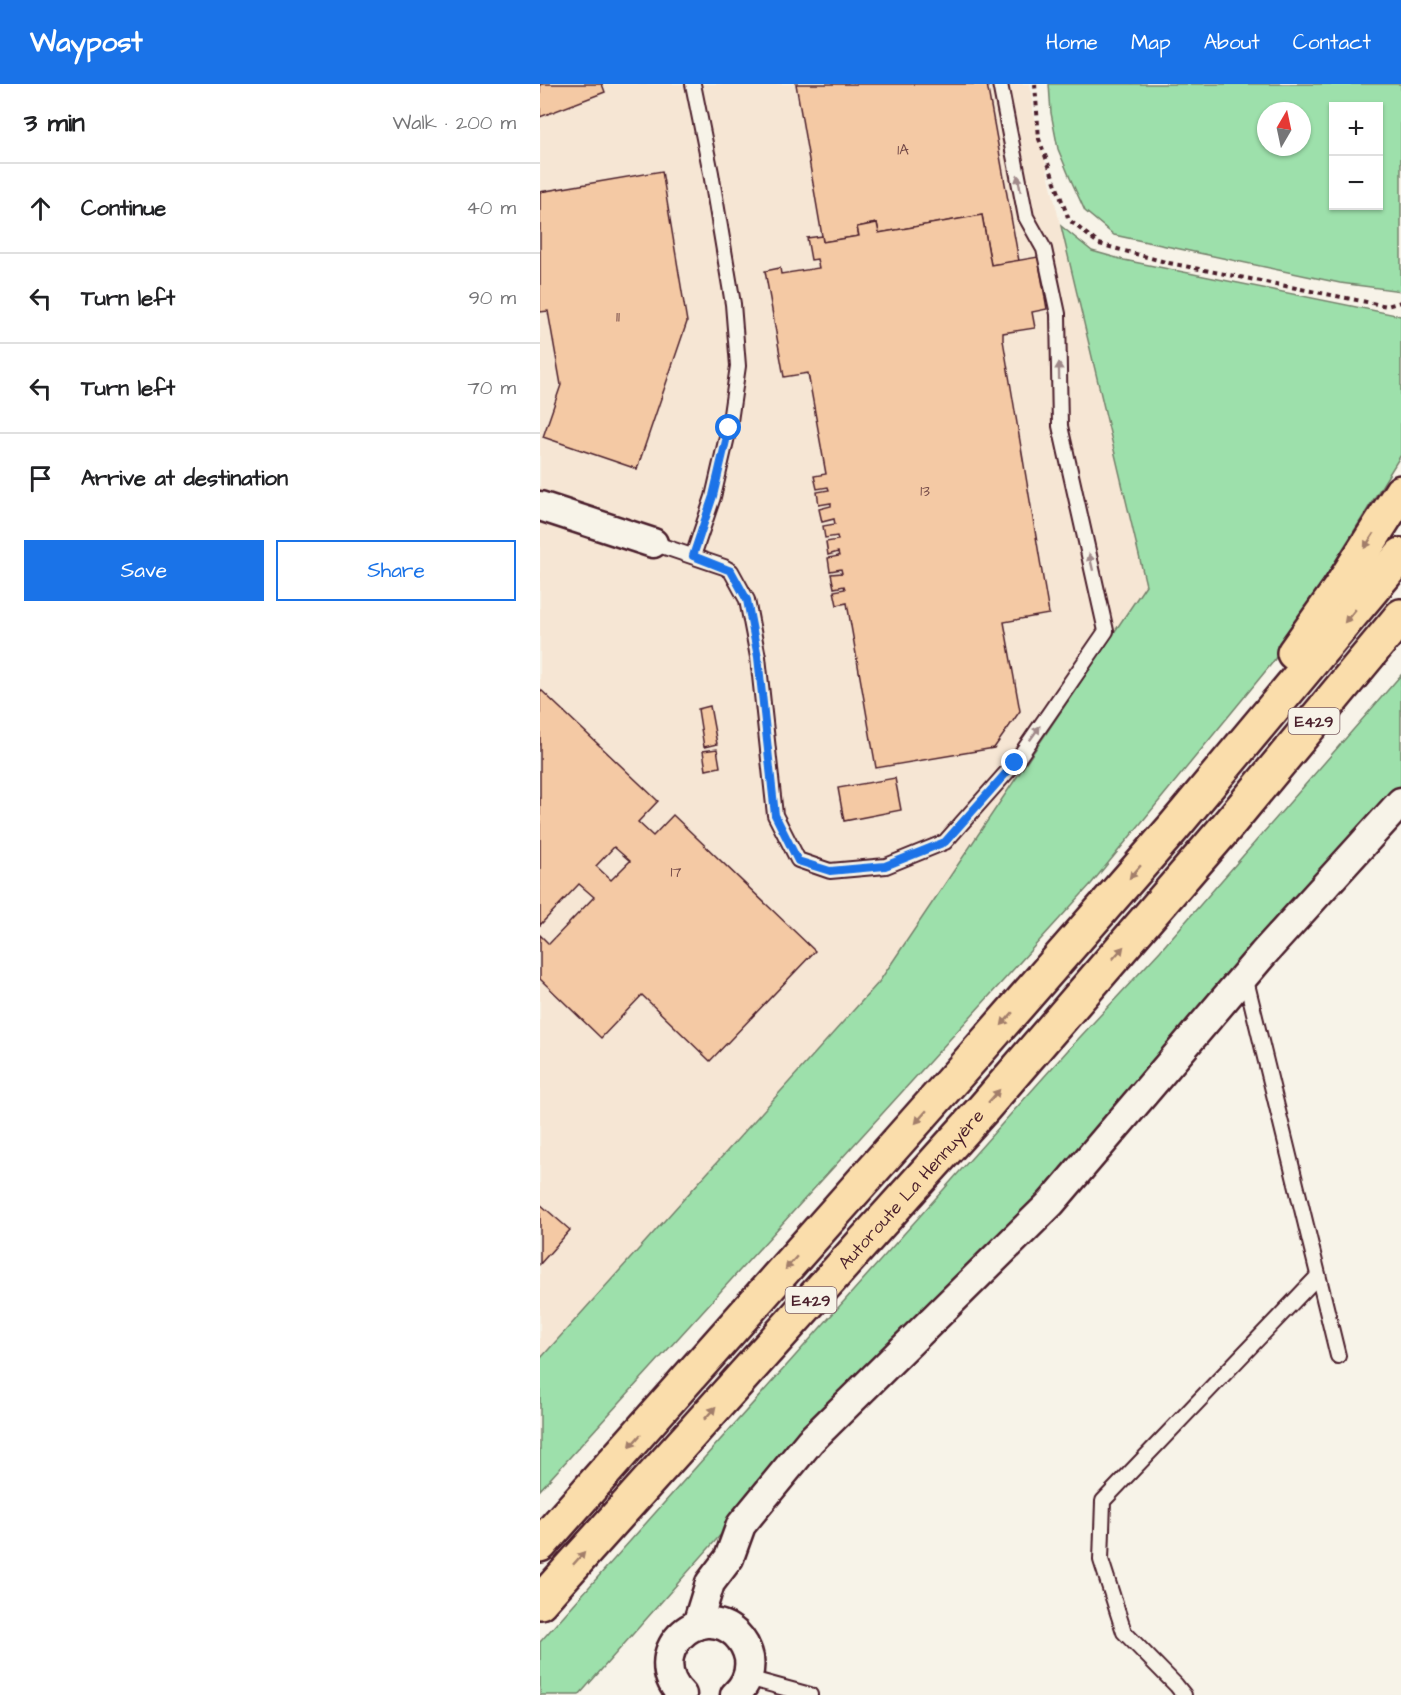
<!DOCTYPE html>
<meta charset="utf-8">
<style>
body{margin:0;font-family:"Architects Daughter",sans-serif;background:#f6f6f6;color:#202124}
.controls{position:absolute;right:18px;top:18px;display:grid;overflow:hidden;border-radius:0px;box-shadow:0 2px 4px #0004}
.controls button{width:54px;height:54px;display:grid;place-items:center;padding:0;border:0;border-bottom:2px solid #e0e0e0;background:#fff;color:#202124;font:30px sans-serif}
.compass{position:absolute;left:717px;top:18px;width:54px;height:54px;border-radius:50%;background:#fff;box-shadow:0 2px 4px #0004;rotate:9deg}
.stop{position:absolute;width:18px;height:18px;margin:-14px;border:4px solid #1a73e8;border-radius:50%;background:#fff}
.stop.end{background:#1a73e8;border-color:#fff;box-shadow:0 2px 6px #0008}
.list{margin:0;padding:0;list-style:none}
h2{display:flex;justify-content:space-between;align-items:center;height:78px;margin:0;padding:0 24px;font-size:26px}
h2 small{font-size:20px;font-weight:400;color:#757577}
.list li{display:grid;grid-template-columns:39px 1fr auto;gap:18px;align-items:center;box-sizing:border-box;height:90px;padding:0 24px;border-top:2px solid #e0e0e0}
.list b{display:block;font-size:22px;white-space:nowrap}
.list em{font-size:20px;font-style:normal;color:#757577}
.actions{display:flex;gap:12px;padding:18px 24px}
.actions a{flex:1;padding:14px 0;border:2px solid #1a73e8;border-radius:0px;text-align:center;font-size:21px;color:#1a73e8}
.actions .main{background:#1a73e8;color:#fff}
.icon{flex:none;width:33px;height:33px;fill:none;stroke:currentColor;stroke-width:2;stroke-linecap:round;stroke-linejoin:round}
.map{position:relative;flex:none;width:861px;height:1611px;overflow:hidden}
header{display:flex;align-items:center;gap:36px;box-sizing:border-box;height:84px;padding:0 30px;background:#1a73e8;color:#fff}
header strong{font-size:28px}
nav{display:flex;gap:33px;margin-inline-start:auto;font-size:21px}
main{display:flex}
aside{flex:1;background:#fff}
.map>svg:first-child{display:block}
.built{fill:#f6e6d4}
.green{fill:#9de0ab;stroke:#74806b;stroke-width:1.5;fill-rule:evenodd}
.building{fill:#f4c9a4;stroke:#4a1f2b;stroke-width:1.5;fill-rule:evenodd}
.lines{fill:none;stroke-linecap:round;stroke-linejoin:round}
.lane-casing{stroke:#4a1f2b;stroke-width:18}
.street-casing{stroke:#4a1f2b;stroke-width:33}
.highway-casing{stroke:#4a1f2b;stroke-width:38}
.path{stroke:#4a1f2b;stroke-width:4;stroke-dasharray:4.5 4.5;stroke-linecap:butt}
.lane{stroke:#f7f3e8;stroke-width:14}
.street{stroke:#f7f3e8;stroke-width:28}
.highway{stroke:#faddab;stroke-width:33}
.oneway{fill:#a0898a}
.oneway2{fill:#a27e6b}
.route{stroke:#1a73e8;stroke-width:8}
.labels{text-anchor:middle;stroke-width:6;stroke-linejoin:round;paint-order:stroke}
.number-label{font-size:15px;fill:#744a49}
.shield{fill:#f7f3e8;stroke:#7e5f64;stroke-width:1.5}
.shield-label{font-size:16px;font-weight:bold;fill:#4a1f2b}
.street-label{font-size:18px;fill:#4a1f2b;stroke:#f7f3e8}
</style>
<header>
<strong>Waypost</strong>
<nav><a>Home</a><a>Map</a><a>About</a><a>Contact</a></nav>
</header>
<main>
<aside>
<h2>3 min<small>Walk · 200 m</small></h2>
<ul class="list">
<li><svg class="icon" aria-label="ahead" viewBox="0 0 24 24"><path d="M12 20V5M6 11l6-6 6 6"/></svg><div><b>Continue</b></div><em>40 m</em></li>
<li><svg class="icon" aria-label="left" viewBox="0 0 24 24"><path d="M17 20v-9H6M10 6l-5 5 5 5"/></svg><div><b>Turn left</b></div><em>90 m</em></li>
<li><svg class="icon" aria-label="left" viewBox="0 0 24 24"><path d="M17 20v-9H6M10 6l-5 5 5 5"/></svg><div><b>Turn left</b></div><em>70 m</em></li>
<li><svg class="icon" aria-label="arrive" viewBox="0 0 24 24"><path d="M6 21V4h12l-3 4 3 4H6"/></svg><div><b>Arrive at destination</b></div></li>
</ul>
<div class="actions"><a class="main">Save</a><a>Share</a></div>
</aside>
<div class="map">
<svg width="861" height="1611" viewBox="0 0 861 1611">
<rect width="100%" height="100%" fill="#f7f3e8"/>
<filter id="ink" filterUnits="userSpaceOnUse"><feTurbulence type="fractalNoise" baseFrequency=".0167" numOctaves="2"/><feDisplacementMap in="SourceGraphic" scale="12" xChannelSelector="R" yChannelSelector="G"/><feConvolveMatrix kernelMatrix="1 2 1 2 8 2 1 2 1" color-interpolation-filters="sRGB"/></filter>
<g filter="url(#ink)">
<!-- built -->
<polygon class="built" points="0,0 490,0 493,26 606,501 339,898 0,1275"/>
<!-- green -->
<g class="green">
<path d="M 509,0 L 861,0 L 861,207 L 800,199 L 574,151 L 545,127 L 530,94 L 518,65 L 511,29 ZM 838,22 L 838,122 L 794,122 L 794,22 ZM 726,27 L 762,27 L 762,63 L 726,63 Z"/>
<polygon points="521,142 552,167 584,176 861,232 861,371 733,578 551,800 0,1406 0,1275 339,898 606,501"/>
<polygon points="861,591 861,702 700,874 525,1086 253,1369 39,1611 0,1611 0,1558 528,966 620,867"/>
</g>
<!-- building -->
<g class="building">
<polygon points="0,0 62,0 65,8 0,33"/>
<polygon points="256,0 447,0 479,177 451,181 442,131 339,149 337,139 317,143 319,152 283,158"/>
<polygon points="122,87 147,238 97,385 3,353 21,301 8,227 0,228 0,108"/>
<polygon points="442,131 451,181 498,173 507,225 492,228 495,244 463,249 463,256 509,530 464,538 480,627 454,664 336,684 307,519 297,521 294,507 305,505 304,502 294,504 291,490 302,489 301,485 290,487 288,474 299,472 298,468 288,471 286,458 298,456 297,452 285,454 283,442 295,440 294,435 282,438 279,425 291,422 291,419 279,421 277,408 289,406 288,403 277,405 274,392 286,390 268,289 244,293 225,187 240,184 241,190 279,184 277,175 271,176 267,154 282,152 283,158 319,152 317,143 337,139 339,149"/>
<path d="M 0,605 L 118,717 L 98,738 L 113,752 L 133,731 L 275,867 L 170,977 L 102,911 L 61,954 L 0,895 L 0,851 L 9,860 L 54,813 L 39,800 L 0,841 ZM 74,763 L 90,777 L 71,796 L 56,782 Z"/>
<polygon points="170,622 177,660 164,663 158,625"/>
<polygon points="177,665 180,683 166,686 163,667"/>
<polygon points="355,694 361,726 304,737 298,704"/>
<polygon points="0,1120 30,1146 0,1180"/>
</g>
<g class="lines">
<!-- lane casing -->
<g class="lane-casing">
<g id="lane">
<polyline points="153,0 171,89 193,220 198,282 189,344 173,413 153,472"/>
<polyline points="113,459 184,483 191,487 207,516 218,573 235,731 258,776 290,787 346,782 405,758 475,679 566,547 520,342 518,230 504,165 486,133 460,0"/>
<polyline points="705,892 798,1272"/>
<polyline points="208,1594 270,1611"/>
<polyline points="644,1611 636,1601 584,1548 561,1476 563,1417 778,1192"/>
</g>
</g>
<!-- street casing -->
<g class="street-casing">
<g id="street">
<polyline points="0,422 113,459"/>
<polyline points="157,1541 170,1499 189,1474 201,1441 270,1357 511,1119 723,870 861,718"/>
<path d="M 142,1611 C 102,1571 158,1515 196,1550 C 203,1557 207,1564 209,1574 C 211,1589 206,1601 195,1611"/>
</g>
</g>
<!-- highway casing -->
<g class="highway-casing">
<g id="highway">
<polyline points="754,569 800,504 861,408"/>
<polyline points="0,1461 433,973 633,744 861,471"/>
<path id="s1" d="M 0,1518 L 443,1025 L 687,742 L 861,532"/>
</g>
</g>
<!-- path -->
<polyline class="path" points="495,0 499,55 529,136 559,160 629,179 847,222 861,218"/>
<!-- lane -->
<use href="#lane" class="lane"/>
<!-- street -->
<use href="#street" class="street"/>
<!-- highway -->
<use href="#highway" class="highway"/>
</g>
<!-- one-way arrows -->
<defs><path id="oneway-solid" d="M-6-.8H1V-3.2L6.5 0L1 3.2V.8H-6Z" transform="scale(1.5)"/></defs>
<g class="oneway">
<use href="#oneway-solid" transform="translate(479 99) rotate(-101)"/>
<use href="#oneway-solid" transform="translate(519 287) rotate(-91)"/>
<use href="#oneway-solid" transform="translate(551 478) rotate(-103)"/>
<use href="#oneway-solid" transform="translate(495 649) rotate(-55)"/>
</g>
<g class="oneway2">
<use href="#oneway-solid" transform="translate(829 457) rotate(123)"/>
<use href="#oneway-solid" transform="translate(810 532) rotate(130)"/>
<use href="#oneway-solid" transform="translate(595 788) rotate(131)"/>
<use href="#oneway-solid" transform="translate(578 869) rotate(-49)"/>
<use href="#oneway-solid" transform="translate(467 935) rotate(131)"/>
<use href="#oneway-solid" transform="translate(454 1012) rotate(-49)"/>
<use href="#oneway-solid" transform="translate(381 1033) rotate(131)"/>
<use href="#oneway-solid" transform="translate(251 1179) rotate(131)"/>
<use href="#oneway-solid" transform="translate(170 1329) rotate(-48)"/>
<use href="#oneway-solid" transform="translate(95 1357) rotate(131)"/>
<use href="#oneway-solid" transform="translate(39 1474) rotate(-48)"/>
</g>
</g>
<g class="lines" filter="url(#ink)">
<!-- route -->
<polyline class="route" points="189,344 173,412 153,472 191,487 207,516 218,573 235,731 258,777 290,787 345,782 405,758 475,679"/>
</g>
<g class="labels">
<!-- number labels -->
<g class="number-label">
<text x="363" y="71">1A</text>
<text x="78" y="238">11</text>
<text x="385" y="412">13</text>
<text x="136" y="793">17</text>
</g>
<!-- shield labels -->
<g class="shield">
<rect x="748.5" y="624" width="51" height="26" rx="4.5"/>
<rect x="245.5" y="1203" width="51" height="26" rx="4.5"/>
</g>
<g class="shield-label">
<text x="774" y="643">E429</text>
<text x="271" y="1222">E429</text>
</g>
<!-- street labels -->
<g class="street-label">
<text dy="6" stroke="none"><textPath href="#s1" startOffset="555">Autoroute La Hennuyère</textPath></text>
</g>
</g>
</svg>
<div class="controls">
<button>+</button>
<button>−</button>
</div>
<svg class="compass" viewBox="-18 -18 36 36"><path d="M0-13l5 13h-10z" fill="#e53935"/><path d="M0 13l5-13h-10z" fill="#757577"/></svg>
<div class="stop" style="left:189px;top:344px"></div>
<div class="stop end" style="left:475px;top:679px"></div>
</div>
</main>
